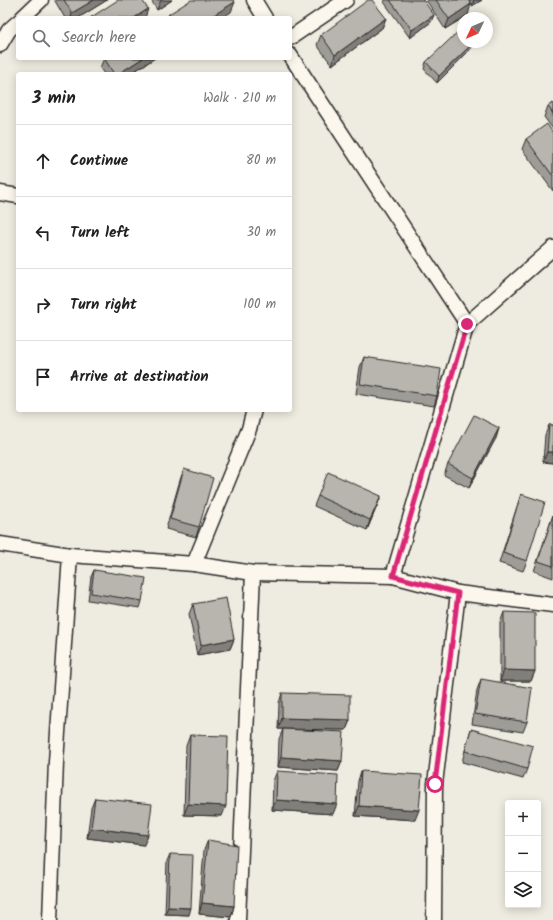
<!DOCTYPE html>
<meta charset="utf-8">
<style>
body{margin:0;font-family:Kalam,sans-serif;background:#f2f2f2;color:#222}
.controls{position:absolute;right:12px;bottom:12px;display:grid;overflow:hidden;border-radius:4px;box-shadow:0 2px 10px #0003}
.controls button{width:36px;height:36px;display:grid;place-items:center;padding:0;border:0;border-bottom:1px solid #e0e0e0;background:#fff;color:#222;font:20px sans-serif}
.compass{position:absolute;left:457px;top:12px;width:36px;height:36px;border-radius:50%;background:#fff;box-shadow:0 2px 10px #0003;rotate:226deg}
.stop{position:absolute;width:12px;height:12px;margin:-9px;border:3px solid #db2777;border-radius:50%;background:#fff}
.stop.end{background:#db2777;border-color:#fff;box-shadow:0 1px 4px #0008}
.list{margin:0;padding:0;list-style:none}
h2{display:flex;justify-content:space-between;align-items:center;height:52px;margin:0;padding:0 16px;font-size:17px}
h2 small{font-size:13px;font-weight:400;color:#767676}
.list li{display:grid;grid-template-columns:26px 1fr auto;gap:12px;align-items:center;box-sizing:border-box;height:72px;padding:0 16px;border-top:1px solid #e0e0e0}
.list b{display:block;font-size:15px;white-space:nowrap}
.list em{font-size:13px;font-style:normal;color:#767676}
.icon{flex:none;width:22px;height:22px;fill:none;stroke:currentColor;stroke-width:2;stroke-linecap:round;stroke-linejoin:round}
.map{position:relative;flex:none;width:553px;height:920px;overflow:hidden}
.search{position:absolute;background:#fff;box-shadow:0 2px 10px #0003;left:16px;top:16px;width:276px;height:44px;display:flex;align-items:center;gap:10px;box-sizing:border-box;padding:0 14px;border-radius:4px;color:#767676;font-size:15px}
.panel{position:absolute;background:#fff;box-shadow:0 2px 10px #0003;left:16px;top:72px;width:276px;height:340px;border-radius:4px}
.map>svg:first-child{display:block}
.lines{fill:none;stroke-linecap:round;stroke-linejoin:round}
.street-casing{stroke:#2b2b2b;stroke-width:17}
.street{stroke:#fbf7ec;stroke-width:14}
.wall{fill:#9e9c96;stroke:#2b2b2b}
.shaded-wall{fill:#817f7a;stroke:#2b2b2b}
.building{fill:#b8b5ae;stroke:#2b2b2b}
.route{stroke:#db2777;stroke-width:5}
</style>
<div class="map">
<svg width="553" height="920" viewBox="0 0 553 920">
<rect width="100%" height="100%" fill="#eeebe0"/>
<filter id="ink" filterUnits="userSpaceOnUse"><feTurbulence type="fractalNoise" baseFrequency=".025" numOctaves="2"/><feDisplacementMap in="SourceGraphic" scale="8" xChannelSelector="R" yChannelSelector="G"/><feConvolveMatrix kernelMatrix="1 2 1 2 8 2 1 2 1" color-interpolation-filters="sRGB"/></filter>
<g filter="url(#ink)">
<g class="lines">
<!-- street casing -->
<g class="street-casing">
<g id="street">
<polyline points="254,0 265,18"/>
<polyline points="22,18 41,0"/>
<polyline points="290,38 346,0"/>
<polyline points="0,45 9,30 18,22"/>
<polyline points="290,55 467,324"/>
<polyline points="0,193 18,196"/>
<polyline points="0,544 70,555 194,564 253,573 393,576 458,593 553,605"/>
<polyline points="194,564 249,429 254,410"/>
<polyline points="393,576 467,324 553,248"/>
<polyline points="50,920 56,762 70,555"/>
<polyline points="238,920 253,573"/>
<polyline points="434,920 435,784 458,593"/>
</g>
</g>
<!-- street -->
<use href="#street" class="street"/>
</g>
<!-- wall -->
<g class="wall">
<polygon points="55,0 107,0 78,18 65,18 55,1"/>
<polygon points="151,0 172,0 157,10"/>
<polygon points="385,0 423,0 431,22 410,38 384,2"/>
<polygon points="426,0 468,0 468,15 445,29"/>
<polygon points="469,0 482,0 472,6"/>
<polygon points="169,14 171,18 167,18"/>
<polygon points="386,18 382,28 332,65 317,45 321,35"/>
<polygon points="463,42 478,42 437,83 424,69 426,62"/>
<polygon points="104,58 155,58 130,74 104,74 100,68"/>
<polygon points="553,103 553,129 544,117 548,106"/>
<polygon points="553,133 553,191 522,149 526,139"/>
<polygon points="364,357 437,396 434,406 356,394 360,367"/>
<polygon points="549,425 553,425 553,463 543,462 545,435"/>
<polygon points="499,428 496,438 469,488 444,475 448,464"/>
<polygon points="184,469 199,527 196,537 166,529 180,480"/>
<polygon points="521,494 527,561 523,571 499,563"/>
<polygon points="318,496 381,496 377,506 367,530 314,506"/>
<polygon points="553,515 553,578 534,571"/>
<polygon points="94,570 142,601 140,608 88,600 91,577"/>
<polygon points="193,604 234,639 230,649 197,655 189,614"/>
<polygon points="504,612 535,671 531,681 500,681 500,623"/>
<polygon points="481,679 527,722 523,732 472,724 477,690"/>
<polygon points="282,693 350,720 346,730 286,729 342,761 338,771 278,767 279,739 283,729 278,729 279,703"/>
<polygon points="471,729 527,769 523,779 462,762 468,739"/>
<polygon points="190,735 222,816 184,815 186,746"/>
<polygon points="277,771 333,814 272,810 273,781"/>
<polygon points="361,771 415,820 355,816 358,781"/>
<polygon points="95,798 144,845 87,838 91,808"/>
<polygon points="208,840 234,906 231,917 199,914 204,850"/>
<polygon points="170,854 189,915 165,914 167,861"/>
</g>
<!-- shaded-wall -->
<g class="shaded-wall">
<polygon points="94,0 107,0 78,18 71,18 72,13"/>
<polygon points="161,0 172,0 157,10"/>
<polygon points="474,0 482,0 472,6"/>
<polygon points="235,2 231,12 222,18 209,18"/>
<polygon points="471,4 468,15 445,29 449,19"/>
<polygon points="148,9 145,18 134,18"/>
<polygon points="434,15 431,22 410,38 412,30"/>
<polygon points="386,18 382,28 332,65 335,55"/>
<polygon points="474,42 478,42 437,83 439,76"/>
<polygon points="143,58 155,58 130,74 118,74"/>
<polygon points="499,428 496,438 469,488 473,478"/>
<polygon points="547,452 553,452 553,463 543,462"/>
<polygon points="381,496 377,506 367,530 370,520"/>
<polygon points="234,639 230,649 197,655 201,645"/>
<polygon points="504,670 535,671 531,681 500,681"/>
<polygon points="282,718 350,720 346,730 278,729"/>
<polygon points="281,757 342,761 338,771 278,767"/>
<polygon points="276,800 337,804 333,814 272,810"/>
<polygon points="188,804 226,806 222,816 184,815"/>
<polygon points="359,806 419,810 415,820 355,816"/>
<polygon points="91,828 148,835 144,845 87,838"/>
<polygon points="202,903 234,906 231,917 199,914"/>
<polygon points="168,907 191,908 189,915 165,914"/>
</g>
<!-- building -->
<g class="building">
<polygon points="64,0 94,0 72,13"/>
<polygon points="118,0 142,0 148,9 134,18 90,18"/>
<polygon points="191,0 233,0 235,2 209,18 171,18 169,14"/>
<polygon points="368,0 372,0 386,18 335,55 321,35"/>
<polygon points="390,0 423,0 434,15 412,30"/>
<polygon points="436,0 468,0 471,4 449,19"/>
<polygon points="463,27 463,42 474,42 439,76 426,62"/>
<polygon points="104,58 143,58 118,74 114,74"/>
<polygon points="553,103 553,114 548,106"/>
<polygon points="547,124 553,133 553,176 526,139"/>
<polygon points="364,357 441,369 437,396 360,384"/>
<polygon points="474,415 499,428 473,478 448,464"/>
<polygon points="549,425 553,425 553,452 547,452"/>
<polygon points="184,469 213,478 199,527 170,519"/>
<polygon points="328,472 381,496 370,520 318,496"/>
<polygon points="521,494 545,502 527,561 503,553"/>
<polygon points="553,515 553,566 538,561"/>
<polygon points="94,570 146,578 142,601 91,593"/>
<polygon points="226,598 234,639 201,645 193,604"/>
<polygon points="504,612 535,613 535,671 504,670"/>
<polygon points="481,679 532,688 527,722 475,714"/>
<polygon points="282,693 350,695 350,720 282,718"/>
<polygon points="283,729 344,732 342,761 281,757"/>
<polygon points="471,729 533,746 527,769 465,751"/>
<polygon points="190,735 228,736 226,806 188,804"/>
<polygon points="277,771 338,775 337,804 276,800"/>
<polygon points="361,771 422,775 419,810 359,806"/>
<polygon points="95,798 152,804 148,835 91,828"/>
<polygon points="208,840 237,845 234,906 202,903"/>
<polygon points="170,854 193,855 191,908 168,907"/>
</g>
</g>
<g class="lines" filter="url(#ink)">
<!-- route -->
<polyline class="route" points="435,784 458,593 393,576 467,324"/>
</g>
</svg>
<div class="controls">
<button>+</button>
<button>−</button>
<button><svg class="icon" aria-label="layers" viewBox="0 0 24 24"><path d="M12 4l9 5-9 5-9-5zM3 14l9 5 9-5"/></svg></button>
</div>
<svg class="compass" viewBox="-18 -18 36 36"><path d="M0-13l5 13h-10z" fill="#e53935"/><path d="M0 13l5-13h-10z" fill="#767676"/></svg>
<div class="stop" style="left:435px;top:784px"></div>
<div class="stop end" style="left:467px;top:324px"></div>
<div class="search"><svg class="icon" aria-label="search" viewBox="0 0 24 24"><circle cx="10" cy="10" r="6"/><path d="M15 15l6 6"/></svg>Search here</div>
<section class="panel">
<h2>3 min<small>Walk · 210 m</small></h2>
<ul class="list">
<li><svg class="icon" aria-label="ahead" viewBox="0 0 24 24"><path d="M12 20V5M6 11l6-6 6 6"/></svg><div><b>Continue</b></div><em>80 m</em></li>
<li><svg class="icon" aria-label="left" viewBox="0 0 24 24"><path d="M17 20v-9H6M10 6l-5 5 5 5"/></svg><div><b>Turn left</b></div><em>30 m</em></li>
<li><svg class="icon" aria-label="right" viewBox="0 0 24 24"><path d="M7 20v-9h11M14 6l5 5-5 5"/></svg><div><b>Turn right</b></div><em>100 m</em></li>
<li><svg class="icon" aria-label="arrive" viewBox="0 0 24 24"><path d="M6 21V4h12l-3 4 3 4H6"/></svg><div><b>Arrive at destination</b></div></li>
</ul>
</section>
</div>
